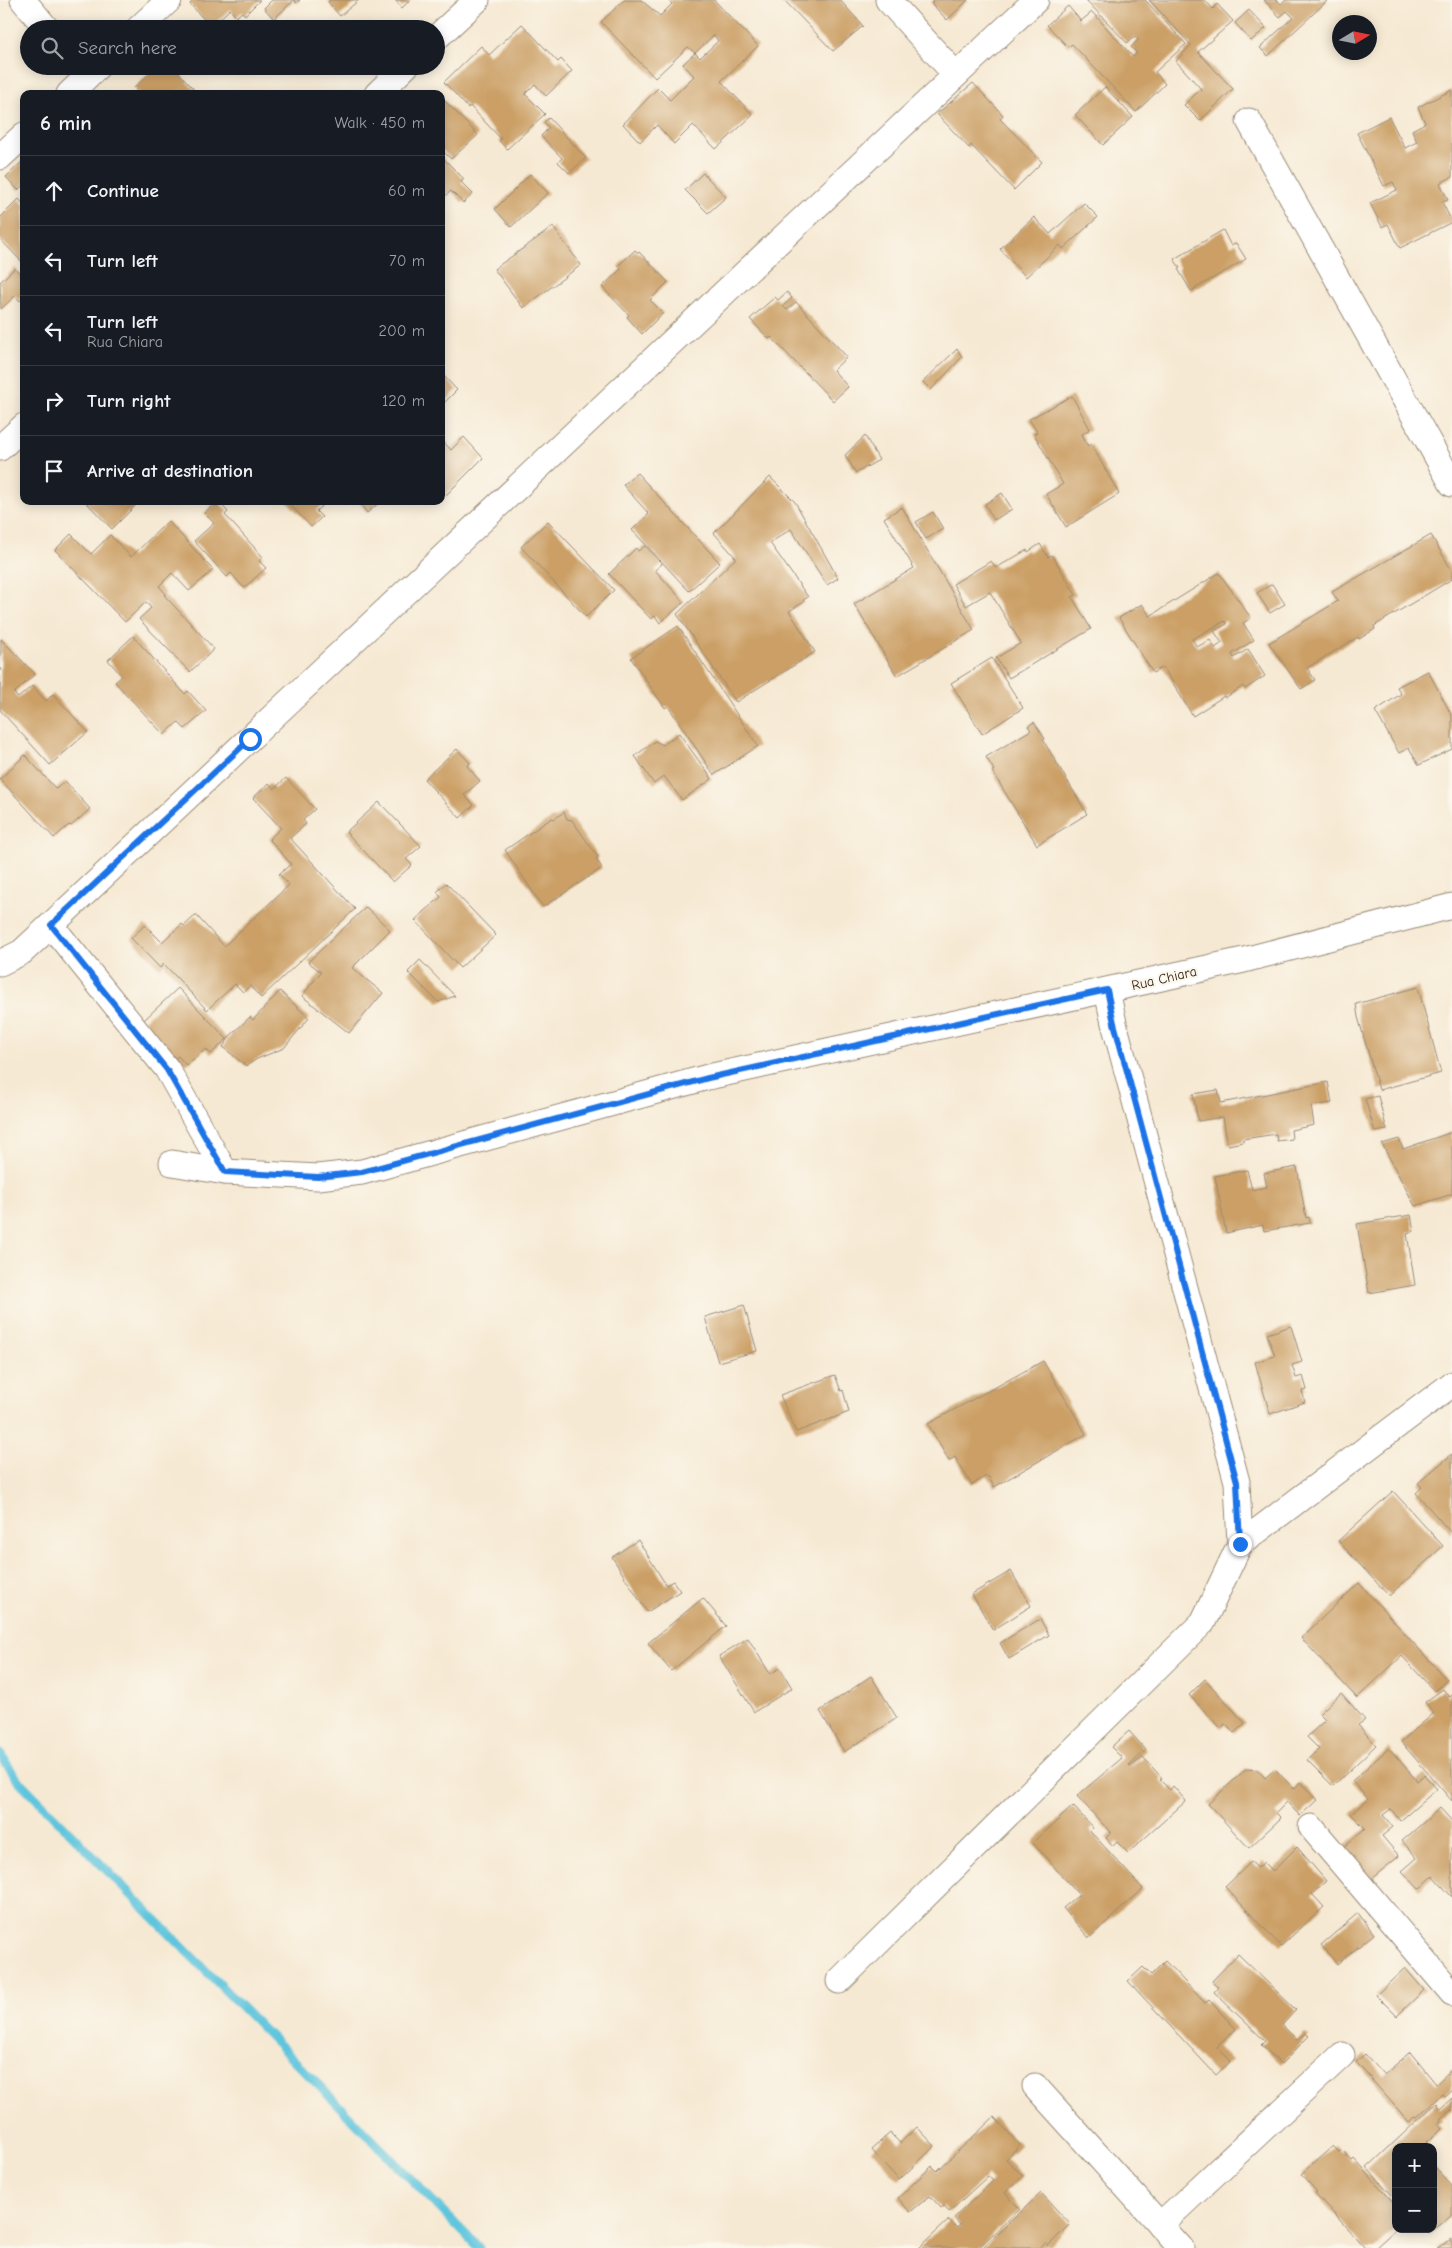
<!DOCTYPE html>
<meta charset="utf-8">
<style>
body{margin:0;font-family:"Comic Neue",sans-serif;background:#242831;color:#f1f3f6}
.controls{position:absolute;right:15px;bottom:15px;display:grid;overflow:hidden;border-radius:10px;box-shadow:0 2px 12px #0003}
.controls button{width:45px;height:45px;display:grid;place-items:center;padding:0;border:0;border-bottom:1px solid #363941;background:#171b24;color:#f1f3f6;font:25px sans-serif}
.compass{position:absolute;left:1332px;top:15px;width:45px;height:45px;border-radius:50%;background:#171b24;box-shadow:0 2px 12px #0003;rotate:80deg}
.stop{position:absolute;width:15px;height:15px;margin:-11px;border:4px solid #1a73e8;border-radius:50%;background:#fff}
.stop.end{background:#1a73e8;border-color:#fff;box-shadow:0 1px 5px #0008}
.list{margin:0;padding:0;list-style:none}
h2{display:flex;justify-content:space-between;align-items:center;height:65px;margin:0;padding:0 20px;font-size:21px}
h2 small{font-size:16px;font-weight:400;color:#9ea1a6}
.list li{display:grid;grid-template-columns:32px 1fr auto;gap:15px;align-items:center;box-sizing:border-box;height:70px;padding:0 20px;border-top:1px solid #363941}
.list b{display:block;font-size:19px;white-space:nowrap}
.list p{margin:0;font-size:16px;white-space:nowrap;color:#9ea1a6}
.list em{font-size:16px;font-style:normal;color:#9ea1a6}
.icon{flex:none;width:28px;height:28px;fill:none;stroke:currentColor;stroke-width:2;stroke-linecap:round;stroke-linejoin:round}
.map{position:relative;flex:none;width:1452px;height:2248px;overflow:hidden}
.search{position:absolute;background:#171b24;box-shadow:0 2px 12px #0003;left:20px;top:20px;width:425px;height:55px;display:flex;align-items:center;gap:12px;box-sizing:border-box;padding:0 18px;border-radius:28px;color:#9ea1a6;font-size:19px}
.panel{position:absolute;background:#171b24;box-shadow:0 2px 12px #0003;left:20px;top:90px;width:425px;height:415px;border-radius:10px}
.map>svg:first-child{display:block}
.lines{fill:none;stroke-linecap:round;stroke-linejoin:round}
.stream{stroke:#5fc5dd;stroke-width:9}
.building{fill:#cb9f65;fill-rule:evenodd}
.minor-casing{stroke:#988a78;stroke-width:27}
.minor{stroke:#fff;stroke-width:25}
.route{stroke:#1a73e8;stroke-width:6}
.labels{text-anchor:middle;stroke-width:4.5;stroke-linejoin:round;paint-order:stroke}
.street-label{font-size:14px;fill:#3b2a1e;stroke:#fbf7ec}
</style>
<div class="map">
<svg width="1452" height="2248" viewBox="0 0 1452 2248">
<rect width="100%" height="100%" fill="#fbf7ec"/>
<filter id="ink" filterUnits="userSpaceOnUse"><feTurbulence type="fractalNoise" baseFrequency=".02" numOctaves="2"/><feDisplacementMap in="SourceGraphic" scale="10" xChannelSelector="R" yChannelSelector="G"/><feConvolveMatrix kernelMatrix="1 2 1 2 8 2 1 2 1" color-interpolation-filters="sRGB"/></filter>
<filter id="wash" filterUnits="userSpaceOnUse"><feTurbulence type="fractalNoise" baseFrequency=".0096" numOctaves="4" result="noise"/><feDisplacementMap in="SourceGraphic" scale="20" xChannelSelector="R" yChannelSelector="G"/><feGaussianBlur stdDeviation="1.12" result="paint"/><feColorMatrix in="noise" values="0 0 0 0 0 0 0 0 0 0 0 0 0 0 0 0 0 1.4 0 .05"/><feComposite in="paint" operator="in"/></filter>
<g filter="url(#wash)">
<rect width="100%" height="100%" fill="#f6e9d3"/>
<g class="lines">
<!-- stream -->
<polyline class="stream" points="0,1754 18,1780 479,2248"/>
</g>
<g id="blocks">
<!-- building -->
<g class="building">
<polygon points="194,0 260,0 245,15 242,12 236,17 230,9 211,27 190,4"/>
<polygon points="272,0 300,0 296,3 294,0 274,19 264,8"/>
<polygon points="330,0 359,0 340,16 328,2"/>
<polygon points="395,0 410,0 402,8"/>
<polygon points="624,0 641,0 660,16 672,4 669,0 714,0 758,46 721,81 753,115 716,149 693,125 674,144 657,125 640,142 623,124 658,88 670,100 694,76 683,64 695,53 700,58 718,41 714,35 695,53 688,47 655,78 601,22"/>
<polygon points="784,0 840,0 863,26 833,51"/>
<polygon points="934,0 968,0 947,20 931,3"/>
<polygon points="1086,0 1145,0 1186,44 1155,72 1165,84 1136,112 1072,44 1068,47 1047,25 1068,6 1081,21 1092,12 1133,57 1137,53 1131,47 1138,40 1135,36 1127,43"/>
<polygon points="1149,0 1205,0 1213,9 1217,4 1233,21 1198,52 1233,89 1200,121 1184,105 1201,89 1176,61 1191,45"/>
<polygon points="1264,0 1277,0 1281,4 1286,0 1328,0 1268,56 1260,48 1293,17 1287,11 1280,17"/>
<polygon points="1249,10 1266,28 1251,41 1235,23"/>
<polygon points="522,24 558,62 561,59 572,71 546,96 535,84 525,94 545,114 507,149 499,141 501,139 470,106 468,108 444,82 481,46 489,55"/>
<polygon points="166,66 173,66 198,94 140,94 134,88 155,68 159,72"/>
<polygon points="973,83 1003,115 1000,119 1042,162 1014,190 971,145 969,148 937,114"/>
<polygon points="1105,87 1133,117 1103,145 1075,115"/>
<polygon points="1452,90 1452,177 1440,183 1448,200 1442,202 1452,222 1400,248 1388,224 1382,227 1370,203 1397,190 1393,182 1384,186 1357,133 1389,117 1405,148 1417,142 1412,130 1425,123 1418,107"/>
<polygon points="441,97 478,135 451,159 441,149"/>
<polygon points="549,118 586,158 569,173 558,162 562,158 541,136 549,128 544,122"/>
<polygon points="441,156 464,179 461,182 473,194 463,203 451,191 441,200"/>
<polygon points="24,160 24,184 18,190 6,177"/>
<polygon points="703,173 726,197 708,213 685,190"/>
<polygon points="530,174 548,193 511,227 495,209"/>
<polygon points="19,199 24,205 23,263 0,239 0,218"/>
<polygon points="1084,203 1098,217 1063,249 1060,245 1026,277 1000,249 1034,217 1050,234"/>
<polygon points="553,227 581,265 523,308 494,269"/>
<polygon points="1223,230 1231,246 1236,243 1246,259 1191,291 1178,269 1180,268 1174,259"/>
<polygon points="635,250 638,253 639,252 668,282 650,300 663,313 642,334 627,317 629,315 602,287 621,269 618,266"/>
<polygon points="15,268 24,278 24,297 20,301 15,296 1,309 0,282"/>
<polygon points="787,292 792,298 783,306 787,310 796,302 847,357 833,370 848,387 833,401 771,337 769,339 750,319 775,297 778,300"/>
<polygon points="957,349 962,357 931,390 923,382"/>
<polygon points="441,373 457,390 443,404 441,402"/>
<polygon points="1072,396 1090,429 1082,434 1085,441 1088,446 1091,444 1119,494 1066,527 1046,494 1063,484 1034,434 1037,432 1029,419"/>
<polygon points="865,436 879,460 856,473 845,455"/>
<polygon points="464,437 483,458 441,500 441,439 451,450"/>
<polygon points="637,473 720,563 689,591 632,530 649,514 623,485"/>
<polygon points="770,477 795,502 838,578 827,585 791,529 770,543 808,597 803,600 804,602 789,611 815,652 736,702 677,614 736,558 714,533"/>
<polygon points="1002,493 1012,509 994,520 985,504"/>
<polygon points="85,501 140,501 112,529"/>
<polygon points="218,501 228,512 225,515 263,557 259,561 266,568 244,588 231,573 227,577 194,541 214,523 204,513"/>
<polygon points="287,501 327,501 316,511 322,517 311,527"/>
<polygon points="358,501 381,501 367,513"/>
<polygon points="902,507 974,630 897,676 854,604 914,568 884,518"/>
<polygon points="933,512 943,529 926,539 916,522"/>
<polygon points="168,521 213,570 189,591 172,573 159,586 166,594 164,595 214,649 190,672 139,619 151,608 146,602 125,622 55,550 71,534 91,554 110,535 131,557"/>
<polygon points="548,521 614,590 586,617 521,547"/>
<polygon points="1431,535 1452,571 1452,579 1374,626 1375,629 1359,639 1358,637 1307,668 1315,680 1301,689 1269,643 1338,601 1332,592"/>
<polygon points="1040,544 1048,557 1052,555 1076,595 1072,597 1091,629 1009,678 996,658 1021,643 990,592 966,606 953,584 991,561 996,568 1027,550 1028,552"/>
<polygon points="645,546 662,564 655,570 684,602 660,623 655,616 651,619 609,574 636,548 638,551"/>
<path d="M 1219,573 L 1251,618 L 1243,623 L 1254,640 L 1232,654 L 1234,658 L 1248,649 L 1265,676 L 1245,689 L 1243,686 L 1225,698 L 1224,696 L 1193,716 L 1163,667 L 1153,673 L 1119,618 L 1142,604 L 1150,616 ZM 1225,621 L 1227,624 L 1214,631 L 1222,643 L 1215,648 L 1210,640 L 1197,647 L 1192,639 Z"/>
<polygon points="1272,584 1285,604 1270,613 1257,593"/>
<polygon points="678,626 758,746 714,775 668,706 665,708 631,658"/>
<polygon points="133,636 185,694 188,691 206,711 185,729 178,722 164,735 115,682 122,676 108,660"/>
<polygon points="1,639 35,674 14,693 18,698 32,686 46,701 53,694 88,732 50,765 0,710"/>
<polygon points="992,658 1023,708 982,734 951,683"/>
<polygon points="1428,671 1452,716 1452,749 1419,765 1409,748 1399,753 1375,711 1401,694 1397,687"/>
<polygon points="1034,722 1045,739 1043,740 1087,814 1037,845 992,771 994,770 986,757 1031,730 1028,726"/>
<polygon points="679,733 712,779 682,800 664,776 654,784 635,756 655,741 663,745"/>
<polygon points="457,749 470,763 467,766 480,781 464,795 474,805 460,818 424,779"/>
<polygon points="25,755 56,789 65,781 90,809 71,826 69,825 54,838 0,779"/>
<polygon points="286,778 315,809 303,820 306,824 290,838 355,909 261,998 250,986 243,992 235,984 207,1010 164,964 160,968 131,938 145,925 162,942 182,924 184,926 196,915 224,946 289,885 279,874 291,864 269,839 281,828 253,798 269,783 274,789"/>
<polygon points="379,802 421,846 406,859 412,865 393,882 346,832"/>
<polygon points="564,812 567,819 572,820 598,857 596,859 602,868 543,907 505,850 552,818 554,819"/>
<polygon points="446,883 496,935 460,968 415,920 441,897 437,892"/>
<polygon points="366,907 390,930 352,968 383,993 349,1033 302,996 321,972 308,962 309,961"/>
<polygon points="420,960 455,996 438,1002 408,972"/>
<polygon points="1418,987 1441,1073 1379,1090 1358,1017 1356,1004"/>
<polygon points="178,988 227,1039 211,1054 206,1049 186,1065 178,1056 164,1068 134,1036 147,1024 144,1020"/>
<polygon points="280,991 309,1018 284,1048 257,1059 246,1066 223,1047 230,1036 250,1017 253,1020"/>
<polygon points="1328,1082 1332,1103 1311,1106 1314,1125 1291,1130 1292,1139 1277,1141 1276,1134 1243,1139 1243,1142 1228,1145 1223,1117 1198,1121 1193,1094 1218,1090 1221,1103"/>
<polygon points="1378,1096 1387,1130 1375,1132 1365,1099"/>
<polygon points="1452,1132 1452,1194 1415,1206 1382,1144 1399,1139 1403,1149"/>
<polygon points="1297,1167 1306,1218 1309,1217 1310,1223 1264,1231 1263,1225 1226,1233 1215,1176 1247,1170 1252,1190 1267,1187 1264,1173"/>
<polygon points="1411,1215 1414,1231 1407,1233 1415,1285 1369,1293 1357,1224"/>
<polygon points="744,1305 757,1351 718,1362 705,1317"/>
<polygon points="1291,1326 1302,1362 1292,1365 1296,1378 1303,1376 1307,1390 1302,1391 1305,1402 1270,1414 1255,1362 1275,1356 1267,1334"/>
<polygon points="1043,1361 1086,1434 994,1487 989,1477 986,1476 972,1485 955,1457 949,1461 928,1424"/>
<polygon points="835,1375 841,1391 843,1390 849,1412 796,1432 780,1395"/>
<polygon points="1452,1454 1452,1534 1416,1493 1422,1487 1418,1483"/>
<polygon points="1393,1491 1443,1546 1389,1596 1338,1541"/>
<polygon points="638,1540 666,1585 673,1581 680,1591 647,1612 612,1557"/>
<polygon points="1011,1571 1031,1606 993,1630 972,1594"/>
<polygon points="1359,1583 1447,1680 1434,1691 1402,1656 1357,1698 1301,1638"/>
<polygon points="703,1598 726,1626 671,1671 648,1643"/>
<polygon points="1040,1619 1049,1635 1009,1659 1000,1643"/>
<polygon points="748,1638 770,1674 780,1668 792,1688 754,1712 719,1656"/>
<polygon points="871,1676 897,1718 844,1752 820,1711"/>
<polygon points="1205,1679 1245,1723 1234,1733 1225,1724 1221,1728 1189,1695"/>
<polygon points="1443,1689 1449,1697 1452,1694 1452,1801 1401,1742 1434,1713 1425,1702"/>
<polygon points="1341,1693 1365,1720 1358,1725 1376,1745 1333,1786 1307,1760 1319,1749 1307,1737 1325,1720 1319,1714"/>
<polygon points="1129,1731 1146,1750 1129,1766 1130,1767 1143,1757 1162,1778 1160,1780 1170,1790 1173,1786 1186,1801 1128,1853 1117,1842 1113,1846 1106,1838 1111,1833 1077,1796 1122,1758 1111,1747"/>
<polygon points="1389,1748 1417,1781 1424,1775 1437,1789 1400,1821 1391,1809 1383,1815 1393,1827 1382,1836 1399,1856 1364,1885 1337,1853 1365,1828 1351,1814 1368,1799 1352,1781"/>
<polygon points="1246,1769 1258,1770 1265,1778 1275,1769 1294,1789 1300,1782 1317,1800 1300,1816 1287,1802 1276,1813 1281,1818 1249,1848 1208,1804"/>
<polygon points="1073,1806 1093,1828 1090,1831 1143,1889 1089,1938 1063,1908 1079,1895 1033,1843"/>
<polygon points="1440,1808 1452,1821 1452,1897 1433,1876 1419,1889 1402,1871 1417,1858 1402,1841"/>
<polygon points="1297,1847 1326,1881 1312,1894 1324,1907 1281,1946 1225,1887 1251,1862 1258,1868 1264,1862 1273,1871"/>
<polygon points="1358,1913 1374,1934 1337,1964 1321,1945"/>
<polygon points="1238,1954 1296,2010 1282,2025 1297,2040 1305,2033 1309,2036 1281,2064 1261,2045 1265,2041 1214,1992 1218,1987 1212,1981"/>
<polygon points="1165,1961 1205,2003 1209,2000 1236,2029 1217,2047 1231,2061 1216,2075 1128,1981 1143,1967 1151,1975"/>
<polygon points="1405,1968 1424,1990 1397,2016 1376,1995"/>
<polygon points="1410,2052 1436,2084 1452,2069 1452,2089 1444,2096 1442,2094 1416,2118 1414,2117 1409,2122 1356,2062 1365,2054 1384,2075"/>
<polygon points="1452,2098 1452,2111 1451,2110 1441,2119 1442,2121 1438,2124 1442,2129 1426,2142 1430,2147 1396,2147 1396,2199 1367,2168 1436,2103 1440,2109"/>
<polygon points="994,2117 1020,2145 1006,2159 1023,2176 1005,2193 1020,2209 978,2248 919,2248 949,2220 957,2228 960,2225 954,2218 993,2181 988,2176 949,2212 944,2206 941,2208 930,2196 910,2212 898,2198 932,2166 937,2171"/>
<polygon points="917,2127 935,2146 899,2180 871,2150 890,2133 900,2143"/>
<polygon points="1333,2146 1339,2152 1342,2150 1352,2161 1354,2159 1396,2205 1396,2229 1375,2248 1365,2248 1315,2193 1317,2192 1301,2174"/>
<polygon points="1433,2166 1452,2186 1452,2215 1429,2234 1425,2229 1433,2229"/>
<polygon points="1041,2193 1070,2224 1048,2246 1046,2243 1040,2248 982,2248"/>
<polygon points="1452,2239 1452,2248 1437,2248"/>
</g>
</g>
</g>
<g filter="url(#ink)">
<use href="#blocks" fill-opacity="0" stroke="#988a78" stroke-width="1"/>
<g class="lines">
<!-- minor casing -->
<g class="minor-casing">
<g id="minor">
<polyline points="23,0 47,29"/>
<polyline points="888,0 956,75"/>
<polyline points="138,29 169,0"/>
<polyline points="436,38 477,0"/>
<polyline points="69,94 98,66"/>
<polyline points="377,94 406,66"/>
<polyline points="1249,121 1452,484"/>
<polyline points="0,157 24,135"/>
<polyline points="0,448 24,426"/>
<polyline points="51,925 167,1069 225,1172"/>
<polyline points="0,963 22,952 51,925 1036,0"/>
<polyline points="172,1163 225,1172 318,1177 362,1172 708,1077 1244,960 1452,906"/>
<polyline points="1240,1544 1452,1384"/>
<polyline points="1311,1827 1452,1993"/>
<polyline points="839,1981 1203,1622 1240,1544 1237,1482 1114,1023 1107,991"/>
<polyline points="1035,2086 1181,2248"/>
<polyline points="1160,2225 1342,2055"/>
</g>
</g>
<!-- minor -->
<use href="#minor" class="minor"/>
</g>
</g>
<g class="lines" filter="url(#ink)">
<!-- route -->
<polyline class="route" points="250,739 51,925 167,1070 225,1172 318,1177 362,1172 708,1078 1107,990 1114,1023 1237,1482 1240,1544"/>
</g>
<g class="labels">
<!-- street labels -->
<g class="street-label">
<text transform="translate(1164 978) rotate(-13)" y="5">Rua Chiara</text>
</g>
</g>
</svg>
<div class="controls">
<button>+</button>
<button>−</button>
</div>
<svg class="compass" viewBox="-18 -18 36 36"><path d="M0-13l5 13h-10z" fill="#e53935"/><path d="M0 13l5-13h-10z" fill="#9ea1a6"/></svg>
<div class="stop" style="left:250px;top:739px"></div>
<div class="stop end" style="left:1240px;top:1544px"></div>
<div class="search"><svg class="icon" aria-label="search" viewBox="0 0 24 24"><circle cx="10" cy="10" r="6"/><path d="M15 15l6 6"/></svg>Search here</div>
<section class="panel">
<h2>6 min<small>Walk · 450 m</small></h2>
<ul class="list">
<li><svg class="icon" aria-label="ahead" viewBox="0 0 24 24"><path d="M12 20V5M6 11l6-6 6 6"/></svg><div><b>Continue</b></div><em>60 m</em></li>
<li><svg class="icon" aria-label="left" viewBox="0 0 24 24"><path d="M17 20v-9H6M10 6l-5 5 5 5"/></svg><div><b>Turn left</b></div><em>70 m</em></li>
<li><svg class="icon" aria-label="left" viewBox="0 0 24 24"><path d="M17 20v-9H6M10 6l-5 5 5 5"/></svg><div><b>Turn left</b><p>Rua Chiara</p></div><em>200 m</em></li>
<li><svg class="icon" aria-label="right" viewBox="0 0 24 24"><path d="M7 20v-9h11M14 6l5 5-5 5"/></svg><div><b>Turn right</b></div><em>120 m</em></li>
<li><svg class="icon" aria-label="arrive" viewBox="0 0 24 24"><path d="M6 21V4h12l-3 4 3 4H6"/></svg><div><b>Arrive at destination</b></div></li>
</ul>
</section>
</div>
